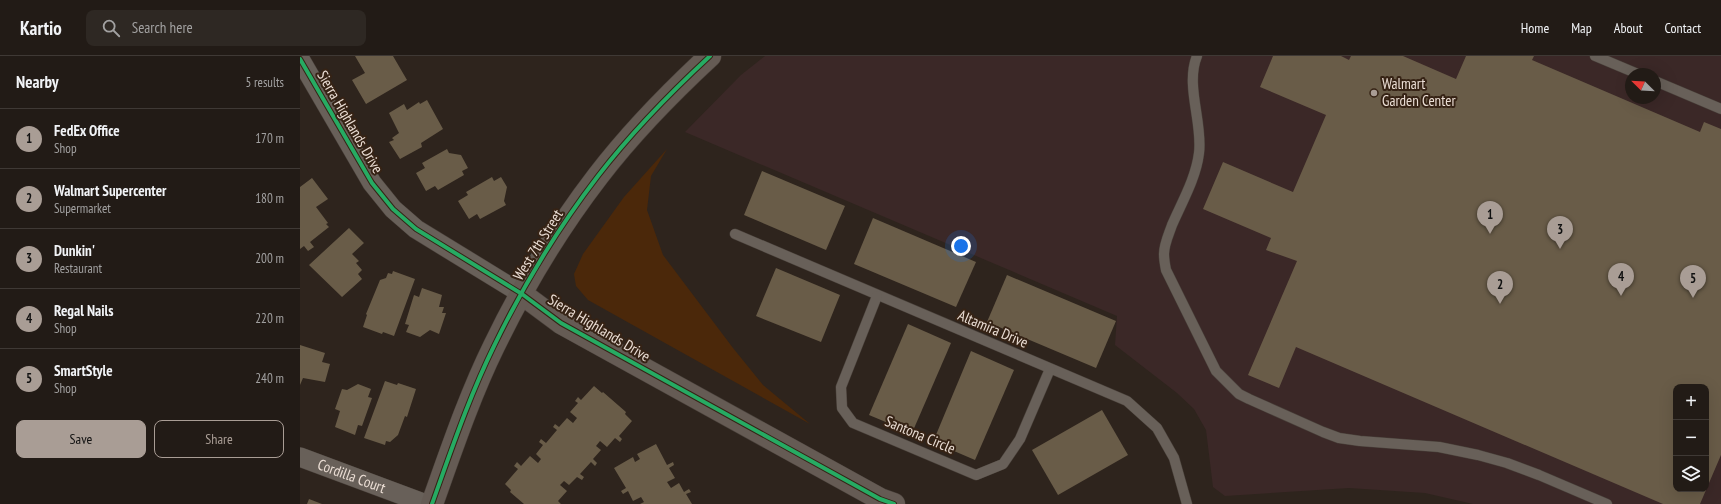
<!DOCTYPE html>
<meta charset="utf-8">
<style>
body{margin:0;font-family:"PT Sans Narrow",sans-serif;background:#2e2823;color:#f1f3f6}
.controls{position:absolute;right:12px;bottom:12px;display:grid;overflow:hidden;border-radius:8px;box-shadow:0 4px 16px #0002}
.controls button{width:36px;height:36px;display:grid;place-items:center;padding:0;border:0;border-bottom:1px solid #3f3935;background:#221b16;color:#f1f3f6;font:20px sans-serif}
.compass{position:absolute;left:1325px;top:12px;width:36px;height:36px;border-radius:50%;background:#221b16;box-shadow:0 4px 16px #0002;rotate:294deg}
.you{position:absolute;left:661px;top:190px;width:14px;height:14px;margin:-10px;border:3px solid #fff;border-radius:50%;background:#1a73e8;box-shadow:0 0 0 6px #1a73e833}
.badge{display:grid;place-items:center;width:26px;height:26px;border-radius:50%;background:#a99d95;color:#111;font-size:13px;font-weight:700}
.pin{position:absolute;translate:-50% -33px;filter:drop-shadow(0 1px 2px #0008)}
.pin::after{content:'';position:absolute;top:21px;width:14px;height:12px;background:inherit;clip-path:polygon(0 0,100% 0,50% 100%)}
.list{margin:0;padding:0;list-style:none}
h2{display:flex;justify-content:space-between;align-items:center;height:52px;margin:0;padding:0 16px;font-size:17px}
h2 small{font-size:13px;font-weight:400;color:#a2a1a1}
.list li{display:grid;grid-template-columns:26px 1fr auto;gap:12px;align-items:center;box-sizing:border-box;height:60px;padding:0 16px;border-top:1px solid #3f3935}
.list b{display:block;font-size:15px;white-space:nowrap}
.list p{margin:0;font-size:13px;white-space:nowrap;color:#a2a1a1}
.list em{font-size:13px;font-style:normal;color:#a2a1a1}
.actions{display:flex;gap:8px;padding:12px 16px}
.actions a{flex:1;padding:9px 0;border:1px solid #a99d95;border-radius:8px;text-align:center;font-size:14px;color:#a99d95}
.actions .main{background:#a99d95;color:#111}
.icon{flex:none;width:22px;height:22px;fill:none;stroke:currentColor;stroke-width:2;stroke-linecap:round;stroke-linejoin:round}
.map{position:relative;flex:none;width:1421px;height:448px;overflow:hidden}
header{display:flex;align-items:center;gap:24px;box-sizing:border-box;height:56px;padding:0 20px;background:#221b16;border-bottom:1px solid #3f3935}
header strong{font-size:19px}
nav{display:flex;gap:22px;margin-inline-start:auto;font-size:14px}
.search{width:280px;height:36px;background:#2e2823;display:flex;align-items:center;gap:10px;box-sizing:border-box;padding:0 14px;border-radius:8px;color:#a2a1a1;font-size:15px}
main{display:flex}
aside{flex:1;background:#221b16}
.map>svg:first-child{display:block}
.commercial{fill:#3b2827;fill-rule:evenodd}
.green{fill:#4b280a}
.building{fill:#695c48;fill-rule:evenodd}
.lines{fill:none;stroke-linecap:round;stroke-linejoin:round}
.lane-casing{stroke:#49403a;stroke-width:11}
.street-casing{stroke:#49403a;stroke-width:20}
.secondary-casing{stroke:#49403a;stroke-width:23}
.lane{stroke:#686059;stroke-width:10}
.street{stroke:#686059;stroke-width:19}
.secondary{stroke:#655b54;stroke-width:22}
.cycleway-casing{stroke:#362315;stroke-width:6}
.cycleway{stroke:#26ab63;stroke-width:4}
.poi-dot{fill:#a99d95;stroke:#362315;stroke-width:1.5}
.labels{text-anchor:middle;stroke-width:4;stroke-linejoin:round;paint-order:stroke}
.poi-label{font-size:15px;fill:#ebded5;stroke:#362315;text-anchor:start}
.street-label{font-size:15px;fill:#ebded5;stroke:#362315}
</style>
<header>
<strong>Kartio</strong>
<div class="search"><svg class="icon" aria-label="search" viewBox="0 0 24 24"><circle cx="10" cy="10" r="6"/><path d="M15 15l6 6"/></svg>Search here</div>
<nav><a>Home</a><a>Map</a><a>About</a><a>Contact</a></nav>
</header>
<main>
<aside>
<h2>Nearby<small>5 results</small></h2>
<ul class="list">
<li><span class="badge">1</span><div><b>FedEx Office</b><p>Shop</p></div><em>170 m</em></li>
<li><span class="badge">2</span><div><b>Walmart Supercenter</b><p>Supermarket</p></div><em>180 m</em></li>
<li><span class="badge">3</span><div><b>Dunkin'</b><p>Restaurant</p></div><em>200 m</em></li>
<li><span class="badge">4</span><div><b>Regal Nails</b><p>Shop</p></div><em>220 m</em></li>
<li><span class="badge">5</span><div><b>SmartStyle</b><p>Shop</p></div><em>240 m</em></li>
</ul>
<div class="actions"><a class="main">Save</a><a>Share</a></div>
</aside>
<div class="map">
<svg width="1421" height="448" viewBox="0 0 1421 448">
<rect width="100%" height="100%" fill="#2e241d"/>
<!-- commercial -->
<path class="commercial" d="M 465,0 L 1421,0 L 1421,448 L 1173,448 L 1125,437 L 1049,432 L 925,440 L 913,431 L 906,374 L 894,353 L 877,337 L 815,289 L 817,260 L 385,76 L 441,19 ZM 1331,18 L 1355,18 L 1355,42 L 1331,42 ZM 1376,331 L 1406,331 L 1406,433 L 1376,433 Z"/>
<!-- green -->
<polygon class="green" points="367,93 351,120 347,154 363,199 433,292 463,329 510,368 288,244 276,230 274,218 283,198 324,141"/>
<!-- building -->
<g class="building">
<polygon points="55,0 93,0 107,24 66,48 52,24 65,17"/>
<path d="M 973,0 L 1041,0 L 1049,4 L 1051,0 L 1103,0 L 1156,23 L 1166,0 L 1234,0 L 1232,4 L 1400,76 L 1404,66 L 1421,73 L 1421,399 L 1400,448 L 1363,448 L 996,291 L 979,332 L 948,319 L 997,205 L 966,194 L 971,182 L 903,153 L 923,106 L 993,136 L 1026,59 L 960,31 ZM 1376,331 L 1406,331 L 1406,433 L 1376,433 Z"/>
<polygon points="127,44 143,73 121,87 122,91 100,103 89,86 94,84 92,82 99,77 89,57 104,48 107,54 119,46 120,48"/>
<polygon points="147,93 149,97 161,99 168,112 162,115 164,119 138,134 135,130 126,135 116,117 125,112 122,107"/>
<polygon points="462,115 545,150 526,194 444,159"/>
<polygon points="192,121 194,125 201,121 207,131 204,145 206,149 180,163 177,158 169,163 158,145 168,139 166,136"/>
<polygon points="12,122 28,143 16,151 28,167 26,168 29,171 10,186 14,191 8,195 4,190 0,193 0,131"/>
<polygon points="573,162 676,206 656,251 554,208"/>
<polygon points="49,172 64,187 52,198 59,205 56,207 62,214 58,218 62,223 42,241 9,209"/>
<polygon points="476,212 540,239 521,286 456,260"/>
<polygon points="93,215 115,223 94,280 83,276 82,278 63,271 67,259 66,258 80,224 86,222 88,217 92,218"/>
<polygon points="707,219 816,265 796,312 687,266"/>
<polygon points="122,232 142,239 139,251 144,251 142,257 146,257 139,278 130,274 120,281 106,276 109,269 105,268 114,239 119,241"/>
<polygon points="608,268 651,287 612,377 569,359"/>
<polygon points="0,289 25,297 22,306 30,308 25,326 3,322 0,329"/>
<polygon points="671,295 714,314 675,404 633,386"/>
<polygon points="85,325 97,329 98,327 116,333 107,361 105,360 98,379 90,386 86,385 85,389 64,382"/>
<polygon points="58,328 71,333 68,341 72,342 62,370 58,369 55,379 35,371 40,355 35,353 42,333 47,334"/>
<polygon points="294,330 302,337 303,336 326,356 325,358 332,365 319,380 322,383 320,386 315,382 307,391 300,385 296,390 301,394 293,403 297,407 295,410 291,406 280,418 284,421 282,424 277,421 269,429 264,425 260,429 267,435 258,445 261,448 224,448 210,436 211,434 205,428 218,413 214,410 217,406 221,410 230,400 238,407 241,403 236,398 243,389 239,386 241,383 246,387 257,374 253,371 255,368 259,371 267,362 273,367 277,362 270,356 278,347 275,345 278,341 281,344"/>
<polygon points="802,354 828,399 758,439 732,394"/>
<polygon points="356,388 367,409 373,406 374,409 369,412 375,422 367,426 371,432 379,427 384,436 389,433 391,436 386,438 392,448 340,448 344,446 341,441 333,445 328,435 323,438 321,435 326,432 314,412 333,401 335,406 340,403 337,398"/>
<polygon points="9,443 22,448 7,448"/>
</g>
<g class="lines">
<!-- lane casing -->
<g class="lane-casing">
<g id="lane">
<path d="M 897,0 C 885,29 903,67 899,97 C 896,122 882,146 872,169 C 869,178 864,188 864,198 C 864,203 865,209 866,214 L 916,315 L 939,338 L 949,343 L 1023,376 L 1039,382 L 1060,385 L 1139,391 L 1178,399 L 1207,407 L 1239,419 L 1307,448"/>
<polyline points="1295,0 1338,18"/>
<polyline points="1355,25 1421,53"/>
<polyline points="435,178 827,345 857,372 874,402 887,448"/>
<polyline points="577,240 541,331 542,352 553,367 676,419 703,408 720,383 750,313"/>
</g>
</g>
<!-- street casing -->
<g class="street-casing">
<g id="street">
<polyline points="0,3 72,127 93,153 116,173 222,238"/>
<path id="s1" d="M 0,401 L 126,448"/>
</g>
</g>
<!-- secondary casing -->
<g class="secondary-casing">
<g id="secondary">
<polyline points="222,238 261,267 580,443 594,448"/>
<path d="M 132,448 C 151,395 169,341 194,290 C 223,230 258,172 298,120 C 331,77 370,37 410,0"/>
</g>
</g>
<!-- lane -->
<use href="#lane" class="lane"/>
<!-- street -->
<use href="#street" class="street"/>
<!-- secondary -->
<use href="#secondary" class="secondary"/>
<!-- cycleway casing -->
<g class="cycleway-casing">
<g id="cycleway">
<polyline points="0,3 72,127 93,153 116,173 222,238 261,267 580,443 594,448"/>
<path d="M 132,448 C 151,395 169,341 194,290 C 223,230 258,172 298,120 C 331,77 370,37 410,0"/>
</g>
</g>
<!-- cycleway -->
<use href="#cycleway" class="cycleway"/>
</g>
<!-- markers -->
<circle class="poi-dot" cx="1074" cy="37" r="4"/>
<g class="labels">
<!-- poi labels -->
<g class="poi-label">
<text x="1082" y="33">Walmart<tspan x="1082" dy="17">Garden Center</tspan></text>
</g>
<!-- street labels -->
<g class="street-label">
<text transform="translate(50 66) rotate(60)" y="5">Sierra Highlands Drive</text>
<text transform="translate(238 189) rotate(-58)" y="5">West 7th Street</text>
<text transform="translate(299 272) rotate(31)" y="5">Sierra Highlands Drive</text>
<text transform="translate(693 273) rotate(23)" y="5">Altamira Drive</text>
<text transform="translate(620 379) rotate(23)" y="5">Santona Circle</text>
<text dy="5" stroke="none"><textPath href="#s1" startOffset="55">Cordilla Court</textPath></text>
</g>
</g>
</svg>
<div class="controls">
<button>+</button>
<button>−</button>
<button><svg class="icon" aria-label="layers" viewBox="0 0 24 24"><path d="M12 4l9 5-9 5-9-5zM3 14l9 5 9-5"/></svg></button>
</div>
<svg class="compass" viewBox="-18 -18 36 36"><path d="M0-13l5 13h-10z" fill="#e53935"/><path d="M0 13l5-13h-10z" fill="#a2a1a1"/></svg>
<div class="you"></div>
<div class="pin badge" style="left:1190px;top:178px">1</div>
<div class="pin badge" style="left:1200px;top:248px">2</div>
<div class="pin badge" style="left:1260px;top:193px">3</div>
<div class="pin badge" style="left:1321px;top:240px">4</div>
<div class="pin badge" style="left:1393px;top:242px">5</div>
</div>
</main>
